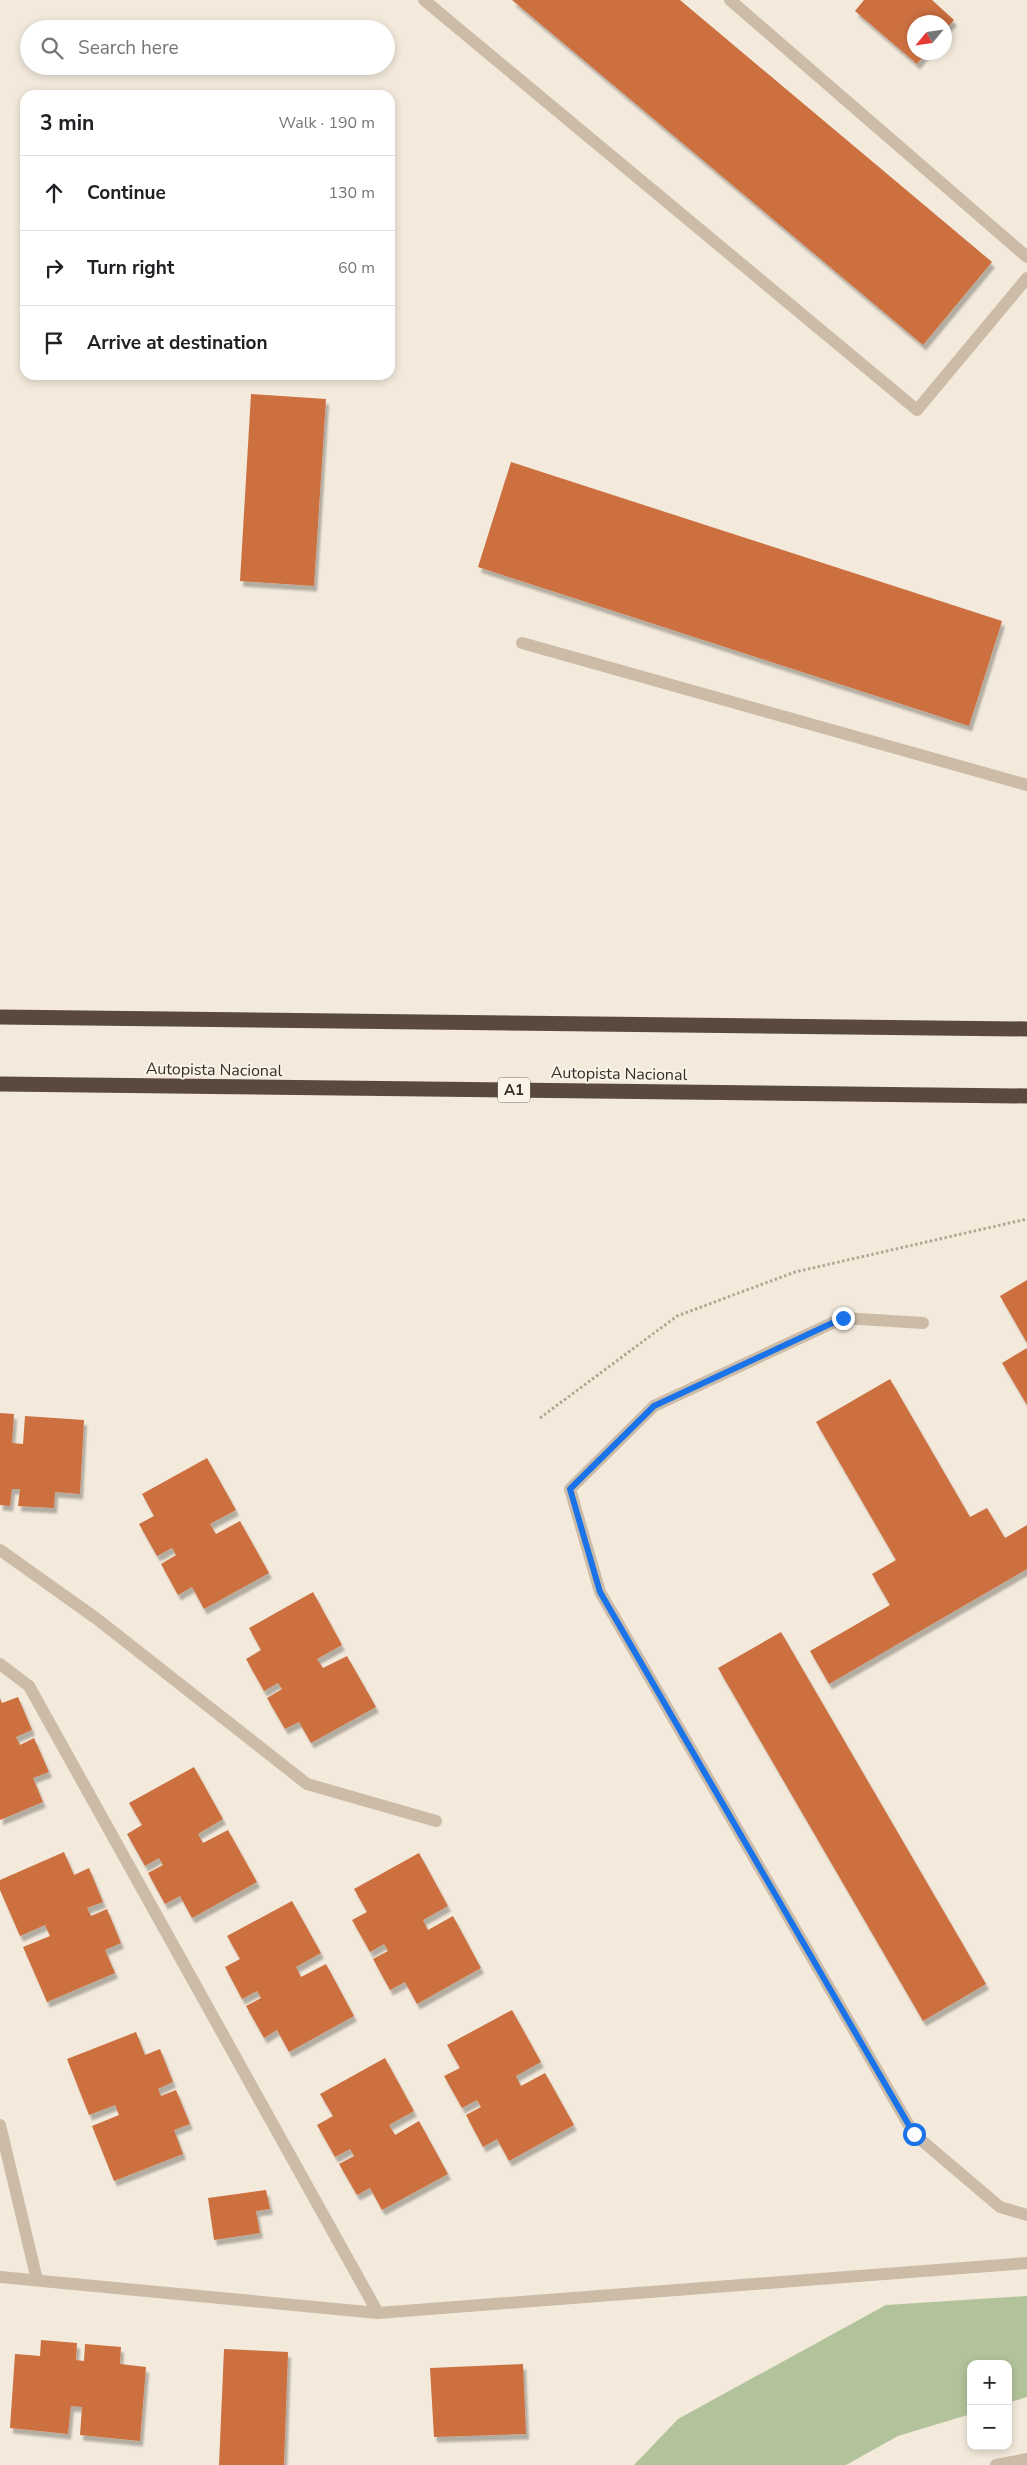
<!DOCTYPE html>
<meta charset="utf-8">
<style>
body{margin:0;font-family:"Nunito Sans",sans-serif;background:#f6f6f6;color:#202124}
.controls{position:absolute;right:15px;bottom:15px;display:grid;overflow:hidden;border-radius:10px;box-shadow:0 2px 8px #0003}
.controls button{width:45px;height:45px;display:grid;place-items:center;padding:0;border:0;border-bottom:1px solid #e0e0e0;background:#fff;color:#202124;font:25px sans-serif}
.compass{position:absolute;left:907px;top:15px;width:45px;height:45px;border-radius:50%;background:#fff;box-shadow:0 2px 8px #0003;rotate:241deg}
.stop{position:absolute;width:15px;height:15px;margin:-11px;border:4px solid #1a73e8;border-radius:50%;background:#fff}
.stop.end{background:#1a73e8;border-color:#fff;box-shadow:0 1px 5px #0008}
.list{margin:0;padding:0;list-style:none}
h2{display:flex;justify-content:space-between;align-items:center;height:65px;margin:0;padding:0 20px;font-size:21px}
h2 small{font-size:16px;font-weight:400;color:#757577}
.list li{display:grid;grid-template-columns:32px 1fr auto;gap:15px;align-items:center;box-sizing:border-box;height:75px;padding:0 20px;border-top:1px solid #e0e0e0}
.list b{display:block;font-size:19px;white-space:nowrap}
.list em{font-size:16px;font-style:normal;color:#757577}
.icon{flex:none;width:28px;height:28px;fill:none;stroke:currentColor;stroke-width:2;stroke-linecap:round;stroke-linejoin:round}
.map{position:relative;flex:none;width:1027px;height:2465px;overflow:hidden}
.search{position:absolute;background:#fff;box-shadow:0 2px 8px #0003;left:20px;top:20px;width:375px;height:55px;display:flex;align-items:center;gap:12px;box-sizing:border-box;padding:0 18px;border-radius:28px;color:#757577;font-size:19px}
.panel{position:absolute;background:#fff;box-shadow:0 2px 8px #0003;left:20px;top:90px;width:375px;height:290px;border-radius:15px}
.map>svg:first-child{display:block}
.green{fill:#b2c39b}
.building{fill:#cc7041;filter:url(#shadow)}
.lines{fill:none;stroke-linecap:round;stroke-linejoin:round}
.path{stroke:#b8a591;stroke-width:3;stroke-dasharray:2.5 2.5;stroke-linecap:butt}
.minor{stroke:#ccbba7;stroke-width:12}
.highway{stroke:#59493e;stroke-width:15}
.route{stroke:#1a73e8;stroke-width:6}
.labels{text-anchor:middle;stroke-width:4;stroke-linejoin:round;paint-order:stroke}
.shield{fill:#faf4e8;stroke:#726962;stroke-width:1}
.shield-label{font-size:15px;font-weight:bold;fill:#382e28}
.street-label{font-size:16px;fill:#382e28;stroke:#faf4e8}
</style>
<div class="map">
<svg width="1027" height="2465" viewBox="0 0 1027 2465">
<defs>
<filter id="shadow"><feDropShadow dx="3" dy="5.5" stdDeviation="1" flood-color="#0004"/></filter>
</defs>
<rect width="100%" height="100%" fill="#f3eadc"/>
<!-- green -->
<polygon class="green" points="1027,2296 1027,2397 1008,2403 1008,2364 971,2364 971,2414 898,2436 846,2465 634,2465 678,2419 886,2305"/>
<!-- building -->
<g class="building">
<polygon points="512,0 680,0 992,262 923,345"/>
<polygon points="864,0 932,0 954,20 944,31 944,22 914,22 914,52 927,52 917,64 855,11"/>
<polygon points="251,394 326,399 314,586 240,581"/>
<polygon points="511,462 1002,621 969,726 478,567"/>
<polygon points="1027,1280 1027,1343 1000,1296"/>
<polygon points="1027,1348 1027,1405 1002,1363"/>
<polygon points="890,1379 970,1517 987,1508 1005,1538 1027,1525 1027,1569 829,1684 810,1651 890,1605 872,1574 896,1560 816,1422"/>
<polygon points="0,1413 14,1414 12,1443 23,1444 25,1416 84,1420 80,1494 55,1492 54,1508 18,1506 20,1489 12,1489 10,1506 0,1505"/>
<polygon points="207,1458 236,1510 210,1524 216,1534 240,1521 269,1573 204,1609 192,1587 178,1595 161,1564 176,1555 172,1548 157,1556 139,1524 154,1516 142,1494"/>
<polygon points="313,1592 342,1645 317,1659 323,1668 347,1656 376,1707 311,1743 299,1722 285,1729 267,1698 282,1689 278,1683 264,1691 246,1659 261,1650 249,1628"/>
<polygon points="781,1632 986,1984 923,2021 718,1668"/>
<polygon points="18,1697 32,1730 16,1737 20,1745 34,1738 49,1772 33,1778 43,1802 0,1820 0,1698 2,1703"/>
<polygon points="194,1767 223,1819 198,1834 203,1843 228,1830 257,1882 192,1918 180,1896 165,1904 148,1873 163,1865 159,1858 145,1866 127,1834 142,1825 129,1803"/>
<polygon points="64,1852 74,1875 89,1868 103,1902 87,1908 91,1916 107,1909 121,1943 105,1950 115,1973 47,2002 23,1947 50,1936 45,1925 20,1936 0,1890 0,1880"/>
<polygon points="419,1853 448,1906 423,1920 428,1930 453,1916 481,1968 417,2004 405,1982 390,1990 373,1959 388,1951 384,1944 370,1952 352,1920 367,1912 354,1889"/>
<polygon points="292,1901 321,1953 296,1967 301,1977 326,1964 354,2016 289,2052 277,2030 264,2038 246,2006 261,1998 257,1991 242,1999 225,1967 240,1959 227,1936"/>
<polygon points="512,2010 541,2062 516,2076 521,2086 545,2073 574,2125 509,2161 497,2139 483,2147 466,2115 481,2107 477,2100 462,2108 444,2076 460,2068 447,2045"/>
<polygon points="136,2032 145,2055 160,2049 173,2082 158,2089 161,2096 176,2090 190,2124 174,2130 183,2154 114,2181 92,2126 119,2115 115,2105 89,2115 67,2059"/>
<polygon points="385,2058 414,2111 389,2125 395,2135 419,2121 448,2174 382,2210 370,2188 357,2195 339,2164 354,2156 350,2149 335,2157 317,2125 333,2116 320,2094"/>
<polygon points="266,2190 270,2209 256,2211 260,2233 214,2240 208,2198"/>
<polygon points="41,2340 77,2343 76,2360 84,2361 85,2344 121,2347 120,2364 146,2367 140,2441 80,2435 82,2407 71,2406 68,2434 10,2428 15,2354 40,2356"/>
<polygon points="224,2349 288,2352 284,2465 219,2465"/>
<polygon points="523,2364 526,2434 434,2437 430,2368"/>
</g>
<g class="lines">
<!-- path -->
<polyline class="path" points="540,1418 677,1316 795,1272 1027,1219"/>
<!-- minor -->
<g class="minor">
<polyline points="424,0 917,410 1027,278"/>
<polyline points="730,0 1027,257"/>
<polyline points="522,643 1027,785"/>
<polyline points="923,1323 843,1318 654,1406 570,1489 600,1592 914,2134 1000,2207 1027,2215"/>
<polyline points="0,1550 97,1619 307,1784 436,1821"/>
<polyline points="0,1664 29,1686 378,2313"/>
<polyline points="0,2125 37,2280"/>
<polyline points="0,2277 378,2313 1027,2263"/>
<polyline points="996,2465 1027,2459"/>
</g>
<!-- highway -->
<g class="highway">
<polyline points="0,1017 1027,1029"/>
<polyline points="0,1084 1027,1096"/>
</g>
</g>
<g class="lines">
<!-- route -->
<polyline class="route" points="843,1318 654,1406 570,1489 600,1592 914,2134"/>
</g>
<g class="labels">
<!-- shield labels -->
<rect class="shield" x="498" y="1077.5" width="32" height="25" rx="4"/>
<g class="shield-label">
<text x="514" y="1095">A1</text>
</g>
<!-- street labels -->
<g class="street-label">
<text transform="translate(214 1069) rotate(1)" y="6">Autopista Nacional</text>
<text transform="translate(619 1073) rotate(1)" y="6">Autopista Nacional</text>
</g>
</g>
</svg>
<div class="controls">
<button>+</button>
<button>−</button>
</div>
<svg class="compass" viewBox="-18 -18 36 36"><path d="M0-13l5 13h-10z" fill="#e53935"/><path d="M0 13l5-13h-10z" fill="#757577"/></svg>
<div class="stop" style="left:914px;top:2134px"></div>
<div class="stop end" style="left:843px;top:1318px"></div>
<div class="search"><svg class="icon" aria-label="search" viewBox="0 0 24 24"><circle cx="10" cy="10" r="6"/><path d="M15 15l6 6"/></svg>Search here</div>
<section class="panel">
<h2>3 min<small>Walk · 190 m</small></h2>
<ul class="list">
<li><svg class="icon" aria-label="ahead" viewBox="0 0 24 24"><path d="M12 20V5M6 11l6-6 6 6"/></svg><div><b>Continue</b></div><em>130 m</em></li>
<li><svg class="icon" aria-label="right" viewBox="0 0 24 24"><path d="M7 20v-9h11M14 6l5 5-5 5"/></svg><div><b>Turn right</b></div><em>60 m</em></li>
<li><svg class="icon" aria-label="arrive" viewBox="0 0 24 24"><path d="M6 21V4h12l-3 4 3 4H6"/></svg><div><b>Arrive at destination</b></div></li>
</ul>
</section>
</div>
